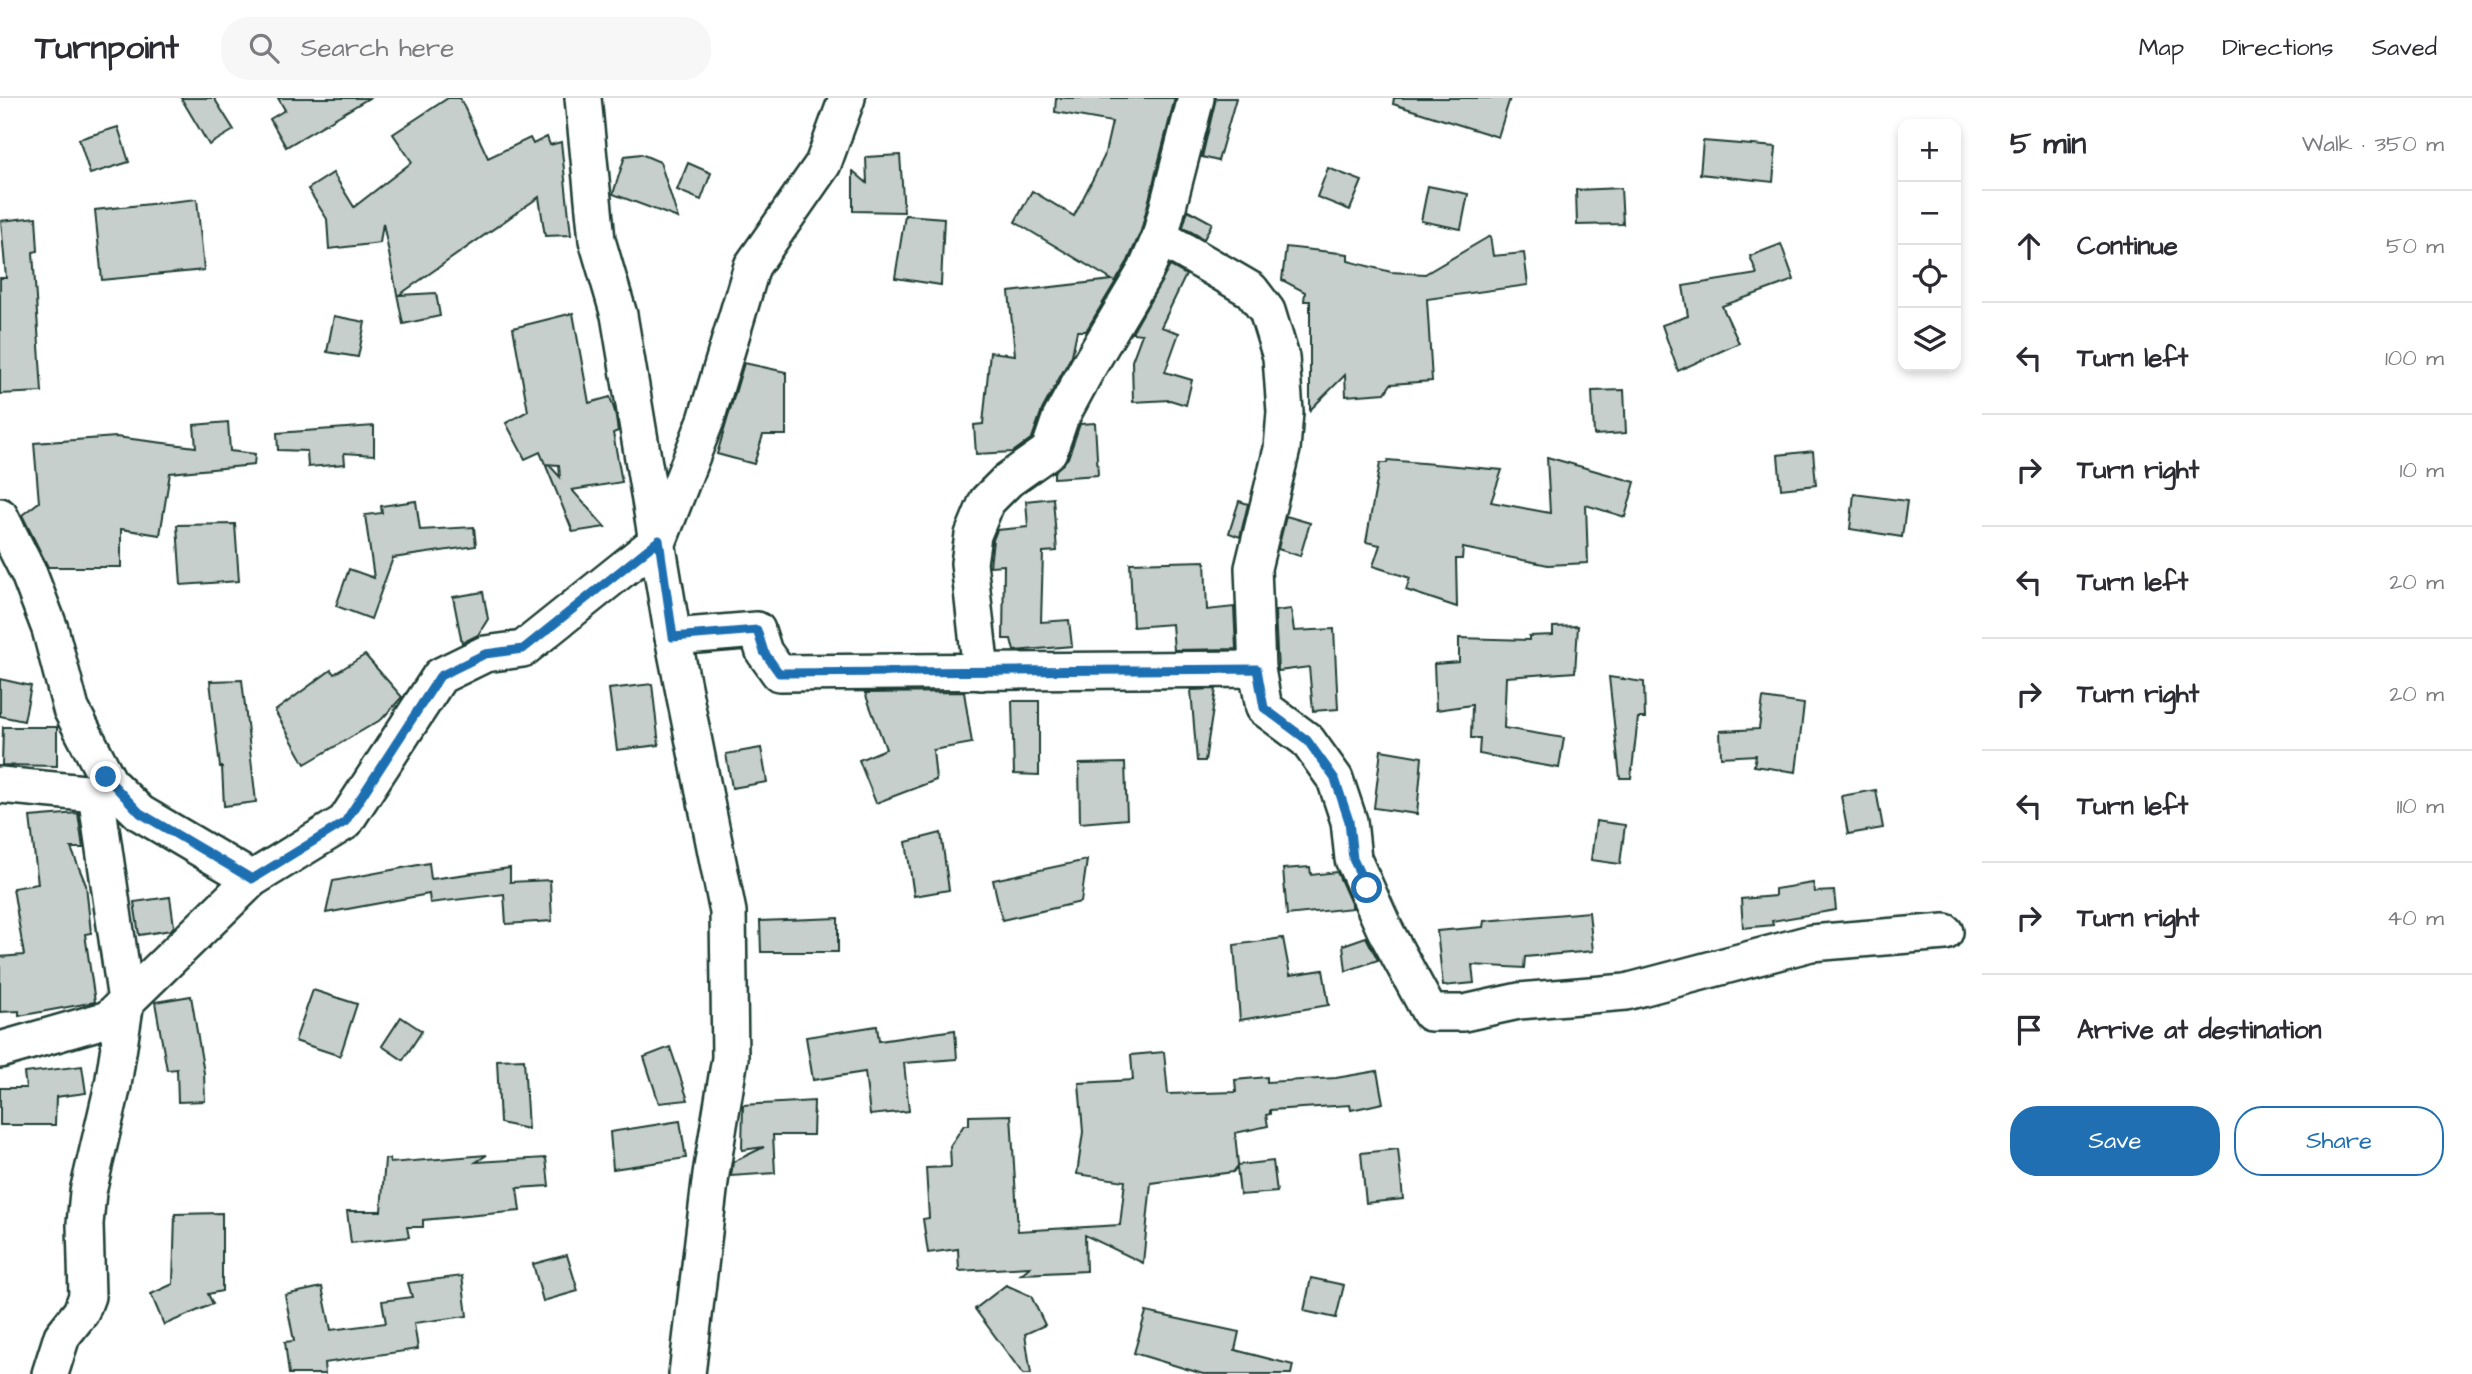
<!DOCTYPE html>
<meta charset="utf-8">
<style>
body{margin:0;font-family:"Architects Daughter",sans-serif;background:#f7f7f7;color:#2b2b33}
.controls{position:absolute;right:21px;top:21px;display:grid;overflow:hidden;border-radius:14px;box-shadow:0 4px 10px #0003}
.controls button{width:63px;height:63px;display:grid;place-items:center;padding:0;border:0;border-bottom:2px solid #e1e1e2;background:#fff;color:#2b2b33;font:35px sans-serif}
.stop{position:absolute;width:21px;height:21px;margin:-16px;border:5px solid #1f6fb2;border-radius:50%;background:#fff}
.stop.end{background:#1f6fb2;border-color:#fff;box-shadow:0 2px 7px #0008}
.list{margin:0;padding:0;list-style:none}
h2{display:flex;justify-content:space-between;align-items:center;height:91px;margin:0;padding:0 28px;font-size:30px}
h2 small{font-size:23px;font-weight:400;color:#7c7c81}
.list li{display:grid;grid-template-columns:46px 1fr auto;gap:21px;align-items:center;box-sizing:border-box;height:112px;padding:0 28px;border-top:2px solid #e1e1e2}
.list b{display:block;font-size:26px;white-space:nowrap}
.list em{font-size:23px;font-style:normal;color:#7c7c81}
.actions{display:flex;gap:14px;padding:21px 28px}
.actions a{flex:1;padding:16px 0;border:2px solid #1f6fb2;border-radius:28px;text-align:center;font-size:24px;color:#1f6fb2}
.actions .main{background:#1f6fb2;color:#fff}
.icon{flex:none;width:38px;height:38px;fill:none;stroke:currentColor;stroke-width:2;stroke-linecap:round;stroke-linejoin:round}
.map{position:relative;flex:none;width:1982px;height:1276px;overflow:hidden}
header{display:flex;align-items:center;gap:42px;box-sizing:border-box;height:98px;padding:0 35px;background:#fff;border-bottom:2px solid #e1e1e2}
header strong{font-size:33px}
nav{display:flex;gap:38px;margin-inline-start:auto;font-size:24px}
.search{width:490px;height:63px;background:#f7f7f7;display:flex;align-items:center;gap:18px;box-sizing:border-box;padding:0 24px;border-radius:28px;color:#7c7c81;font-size:26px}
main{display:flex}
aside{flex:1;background:#fff}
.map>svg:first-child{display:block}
.building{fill:#c7cfcc;stroke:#1f3d34;stroke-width:2}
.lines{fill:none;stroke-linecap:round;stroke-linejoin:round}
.minor-casing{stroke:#1f3d34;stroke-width:40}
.minor{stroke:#fff;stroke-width:35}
.route{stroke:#1f6fb2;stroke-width:9}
</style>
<header>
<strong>Turnpoint</strong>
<div class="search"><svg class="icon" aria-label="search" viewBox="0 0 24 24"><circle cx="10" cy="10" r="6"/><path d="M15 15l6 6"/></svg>Search here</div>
<nav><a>Map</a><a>Directions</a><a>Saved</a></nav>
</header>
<main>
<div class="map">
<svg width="1982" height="1276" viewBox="0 0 1982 1276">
<rect width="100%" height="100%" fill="#fff"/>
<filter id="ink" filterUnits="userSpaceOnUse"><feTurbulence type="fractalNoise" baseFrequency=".0143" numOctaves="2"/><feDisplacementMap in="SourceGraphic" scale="14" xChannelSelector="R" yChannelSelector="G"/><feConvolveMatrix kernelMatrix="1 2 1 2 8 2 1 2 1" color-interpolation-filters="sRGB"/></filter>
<g filter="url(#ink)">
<!-- building -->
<g class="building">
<polygon points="181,0 214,0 234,32 209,47"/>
<polygon points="278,0 369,0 286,49 270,21 285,12"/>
<polygon points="448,0 460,0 488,60 530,40 533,46 547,39 550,47 561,44 571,137 545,138 539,99 399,197 436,195 440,218 403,226 383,125 380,145 329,151 327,121 308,91 333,75 354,109 412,64 393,36"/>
<polygon points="1056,0 1175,0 1141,133 1128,163 1086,233 1077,233 1072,257 1042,312 1032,340 1013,354 976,356 974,327 983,326 990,254 1015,257 1009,194 1112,182 1015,124 1032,93 1074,118 1104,59 1112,24 1055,14"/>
<polygon points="1216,0 1236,0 1218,63 1202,59"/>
<polygon points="1394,0 1510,0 1498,39 1393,6"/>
<polygon points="118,29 129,64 90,76 79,41"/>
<polygon points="1703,43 1776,49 1773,84 1700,76"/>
<polygon points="641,56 660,64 678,120 613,96 625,58"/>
<polygon points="900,57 904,114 853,113 853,73 867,85 866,59"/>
<polygon points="688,65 711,75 701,102 677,92"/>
<polygon points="1328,70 1362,83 1350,112 1317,99"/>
<polygon points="1428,88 1468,96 1461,131 1421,123"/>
<polygon points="1621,90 1623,126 1577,127 1576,92"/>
<polygon points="197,101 204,172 102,182 95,112"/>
<polygon points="1188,112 1212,125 1204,141 1183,129"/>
<polygon points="905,117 944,120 941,187 895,180"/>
<polygon points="36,119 38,153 33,154 42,294 0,296 0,180 6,180 1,123"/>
<polygon points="1490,138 1493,158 1524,155 1528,187 1427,201 1432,283 1391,286 1385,295 1346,298 1345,277 1310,312 1310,203 1304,203 1305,194 1282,182 1286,149 1348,156 1348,163 1391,174 1425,176"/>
<polygon points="1781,146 1794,182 1722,208 1739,245 1678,273 1662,227 1688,218 1683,188 1757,176 1750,158"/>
<polygon points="1170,168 1186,177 1161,229 1179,235 1165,274 1192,282 1186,307 1170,302 1133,304 1132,263 1142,236 1132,235"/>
<polygon points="573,215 589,305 610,299 615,314 618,333 613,335 622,384 572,392 605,429 573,434 546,368 549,367 560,379 559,367 545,366 540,354 525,361 506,325 528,313 513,230"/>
<polygon points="334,218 365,224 358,259 327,254"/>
<polygon points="744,265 786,274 786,337 763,337 754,366 717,356"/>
<polygon points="1624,292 1626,335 1594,337 1592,293"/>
<polygon points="228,324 230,353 255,356 254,367 170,375 160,437 121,431 121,469 48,469 22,417 39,404 34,345 116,339 196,349 194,327"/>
<polygon points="1095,325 1098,377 1054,380 1054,374 1068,360 1080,326"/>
<polygon points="374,328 374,357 344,355 345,366 308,369 307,353 278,352 277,335"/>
<polygon points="1813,353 1816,387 1781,391 1778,357"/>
<polygon points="1547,359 1635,384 1625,419 1586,407 1588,465 1548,467 1463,450 1462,461 1456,461 1457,509 1406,492 1410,480 1373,468 1380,447 1366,444 1380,365 1387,365 1388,362 1502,372 1491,404 1550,415"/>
<polygon points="1854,396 1907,403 1902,439 1850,431"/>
<polygon points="1053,400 1057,453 1043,454 1041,524 1069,522 1072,548 1014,553 1011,541 1003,541 1004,467 990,468 993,442 997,432 1028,429 1026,403"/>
<polygon points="416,403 420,432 474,429 476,448 393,460 371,521 336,508 349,471 374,480 365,417 382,415 381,408"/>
<polygon points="1239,403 1248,406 1240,439 1229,435"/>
<polygon points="1286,418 1310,425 1300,458 1278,451"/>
<polygon points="235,426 239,483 181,487 177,427"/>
<polygon points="1205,463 1207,512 1234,509 1236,551 1174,552 1172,526 1133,529 1130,465"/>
<polygon points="483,494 488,521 478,537 462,545 453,499"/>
<polygon points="1291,511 1294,533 1334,531 1338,611 1313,613 1309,569 1278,573 1275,513"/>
<polygon points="1578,528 1575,574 1506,579 1504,630 1564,640 1559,670 1479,656 1480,640 1471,640 1472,607 1436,612 1434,566 1459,564 1459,540 1529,542 1529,538 1553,537 1553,529"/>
<polygon points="365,557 402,599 382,621 305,666 275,613 331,572 334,576"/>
<polygon points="1609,579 1644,584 1645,620 1638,620 1631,680 1620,680"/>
<polygon points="0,581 31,588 24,623 0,618"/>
<polygon points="242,582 256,704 224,708 222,669 220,669 210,583"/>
<polygon points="652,586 659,647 617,652 609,591"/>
<polygon points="1216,591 1205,663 1197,663 1191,592"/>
<polygon points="964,594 972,645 933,652 936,682 876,705 859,662 886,651 865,595"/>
<polygon points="1763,600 1804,606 1796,674 1754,668 1756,657 1721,659 1720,633 1759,631"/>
<polygon points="1012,603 1039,603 1039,677 1014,676"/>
<polygon points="3,629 57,629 57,668 2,667"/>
<polygon points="761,650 767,684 732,690 726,656"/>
<polygon points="1381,652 1422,659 1417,716 1374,710"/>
<polygon points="1125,665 1127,721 1080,725 1079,666"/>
<polygon points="1876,692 1883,730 1848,736 1841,698"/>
<polygon points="78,715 83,750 71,750 86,787 91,835 85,836 95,904 19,918 19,913 0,914 0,859 24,857 13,790 38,786 30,719"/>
<polygon points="1596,723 1625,727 1620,766 1591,762"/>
<polygon points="941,735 949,792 914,798 906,744"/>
<polygon points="1087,762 1081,804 1002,822 993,782"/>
<polygon points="429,765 431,781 510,770 510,784 550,782 552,823 506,826 504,796 430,805 429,796 326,815 333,783"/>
<polygon points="1310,769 1311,777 1337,774 1353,810 1287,817 1283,771"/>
<polygon points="1813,785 1815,794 1834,793 1836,812 1772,823 1773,827 1743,830 1741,801 1775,798 1775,791"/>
<polygon points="170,799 174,828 171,832 139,837 134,804"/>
<polygon points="1589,814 1593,853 1525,859 1524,870 1472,867 1474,885 1443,888 1437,833 1483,829 1484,823"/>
<polygon points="838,820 838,854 761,854 760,823"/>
<polygon points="1366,839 1378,862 1346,873 1343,847"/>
<polygon points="1283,840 1290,877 1323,872 1329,907 1240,922 1234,847"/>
<polygon points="313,892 357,906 340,958 295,943"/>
<polygon points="191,898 204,975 205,1003 178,1004 177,971 167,972 155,904"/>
<polygon points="401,919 422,933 403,962 382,948"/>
<polygon points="877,928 879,943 955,932 957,961 904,965 909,1013 870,1017 865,974 813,982 806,939"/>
<polygon points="670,949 688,1002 659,1005 644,959"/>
<polygon points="1164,954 1168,996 1236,994 1235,982 1267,979 1267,984 1336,980 1377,973 1383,1005 1351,1012 1350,1007 1270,1012 1270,1016 1266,1017 1268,1028 1235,1035 1238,1067 1273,1063 1277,1094 1240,1097 1237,1069 1233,1074 1151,1085 1143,1165 1085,1137 1086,1173 1021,1176 1030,1169 959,1173 958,1151 928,1155 923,1121 929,1120 926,1070 951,1069 950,1048 964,1027 969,1027 969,1018 1011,1017 1018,1133 1120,1127 1125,1083 1077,1076 1083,1034 1079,985 1133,982 1131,957"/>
<polygon points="524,961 528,1031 500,1025 497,962"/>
<polygon points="82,968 86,995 56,999 55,1027 0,1027 0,990 26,990 24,975"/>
<polygon points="814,1003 813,1037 773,1037 775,1075 731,1078 733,1064 764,1049 742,1052 743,1007"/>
<polygon points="680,1023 686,1060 613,1071 610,1034"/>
<polygon points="1398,1051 1403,1101 1366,1105 1361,1055"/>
<polygon points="487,1057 476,1064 546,1060 549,1088 517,1090 520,1113 423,1122 423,1129 407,1129 409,1139 351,1145 347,1113 381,1113 385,1061 389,1061 390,1065"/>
<polygon points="222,1115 222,1193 208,1196 213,1206 164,1227 151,1196 173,1186 175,1116"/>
<polygon points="567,1157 578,1193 543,1203 533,1166"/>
<polygon points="462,1178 467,1218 414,1225 418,1251 324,1265 325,1276 289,1276 285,1244 294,1243 285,1197 322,1189 331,1232 386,1225 382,1203 412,1199 408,1185"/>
<polygon points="1311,1180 1344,1187 1336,1220 1304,1213"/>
<polygon points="1006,1187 1031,1198 1045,1227 1025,1236 1031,1276 1023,1276 975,1211"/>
<polygon points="1146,1214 1239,1234 1235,1252 1293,1267 1291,1276 1203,1276 1134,1255"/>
</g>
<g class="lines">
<!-- minor casing -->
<g class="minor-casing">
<g id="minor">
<polyline points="583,0 597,142 619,217 673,539"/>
<polyline points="1160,139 1251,192 1267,213 1281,259 1285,314 1282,351 1253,470 1257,571"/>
<polyline points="0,418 29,476 50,531 71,611 110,686 140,715 252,781 345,724 440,578 485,556 523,551 659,442 706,322 752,168 823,66 847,0"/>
<polyline points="981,574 969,465 973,437 987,403 1008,382 1049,353 1060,321 1087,271 1146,172 1160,139 1196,0"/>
<polyline points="0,687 96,696 106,679"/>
<polyline points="0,952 108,921 252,781"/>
<polyline points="50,1276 62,1238 81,1214 87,1198 85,1126 88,1094 113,987 126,903 96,696"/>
<polyline points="687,1276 711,1076 730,960 728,814 673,539 757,532 764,554 779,575 1257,571 1264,610 1307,642 1335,681 1349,723 1353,761 1385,832 1430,915 1464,915 1519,903 1626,894 1811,845 1945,834"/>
</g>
</g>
<!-- minor -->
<use href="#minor" class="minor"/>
</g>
</g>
<g class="lines" filter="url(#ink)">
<!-- route -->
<polyline class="route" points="106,679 140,715 252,781 345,724 440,578 485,556 523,551 659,442 673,539 757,532 764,554 779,575 1257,571 1264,610 1307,642 1335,681 1349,723 1353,761 1367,790"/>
</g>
</svg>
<div class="controls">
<button>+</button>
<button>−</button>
<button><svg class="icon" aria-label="locate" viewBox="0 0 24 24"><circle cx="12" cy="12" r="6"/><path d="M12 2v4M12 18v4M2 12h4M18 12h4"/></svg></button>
<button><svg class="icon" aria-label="layers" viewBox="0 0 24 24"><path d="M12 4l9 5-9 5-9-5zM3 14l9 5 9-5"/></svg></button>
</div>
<div class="stop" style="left:1367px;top:790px"></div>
<div class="stop end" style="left:106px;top:679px"></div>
</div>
<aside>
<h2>5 min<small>Walk · 350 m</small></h2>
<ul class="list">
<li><svg class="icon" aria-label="ahead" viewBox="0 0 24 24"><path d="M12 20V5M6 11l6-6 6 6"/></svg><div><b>Continue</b></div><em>50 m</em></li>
<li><svg class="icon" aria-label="left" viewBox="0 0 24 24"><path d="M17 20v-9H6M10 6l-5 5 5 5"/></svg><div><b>Turn left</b></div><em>100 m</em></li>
<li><svg class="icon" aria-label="right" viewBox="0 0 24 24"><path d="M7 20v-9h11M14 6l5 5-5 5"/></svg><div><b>Turn right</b></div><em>10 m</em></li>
<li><svg class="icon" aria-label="left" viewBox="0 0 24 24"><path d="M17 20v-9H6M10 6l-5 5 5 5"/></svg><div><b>Turn left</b></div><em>20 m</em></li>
<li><svg class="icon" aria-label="right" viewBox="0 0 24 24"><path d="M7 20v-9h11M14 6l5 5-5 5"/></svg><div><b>Turn right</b></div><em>20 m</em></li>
<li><svg class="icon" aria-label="left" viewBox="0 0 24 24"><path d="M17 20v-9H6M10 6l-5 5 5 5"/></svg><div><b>Turn left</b></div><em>110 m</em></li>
<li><svg class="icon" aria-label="right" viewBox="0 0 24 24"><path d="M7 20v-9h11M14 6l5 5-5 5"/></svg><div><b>Turn right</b></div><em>40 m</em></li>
<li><svg class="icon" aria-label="arrive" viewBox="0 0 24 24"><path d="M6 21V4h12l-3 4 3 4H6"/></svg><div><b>Arrive at destination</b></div></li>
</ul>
<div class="actions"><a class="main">Save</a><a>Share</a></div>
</aside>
</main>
